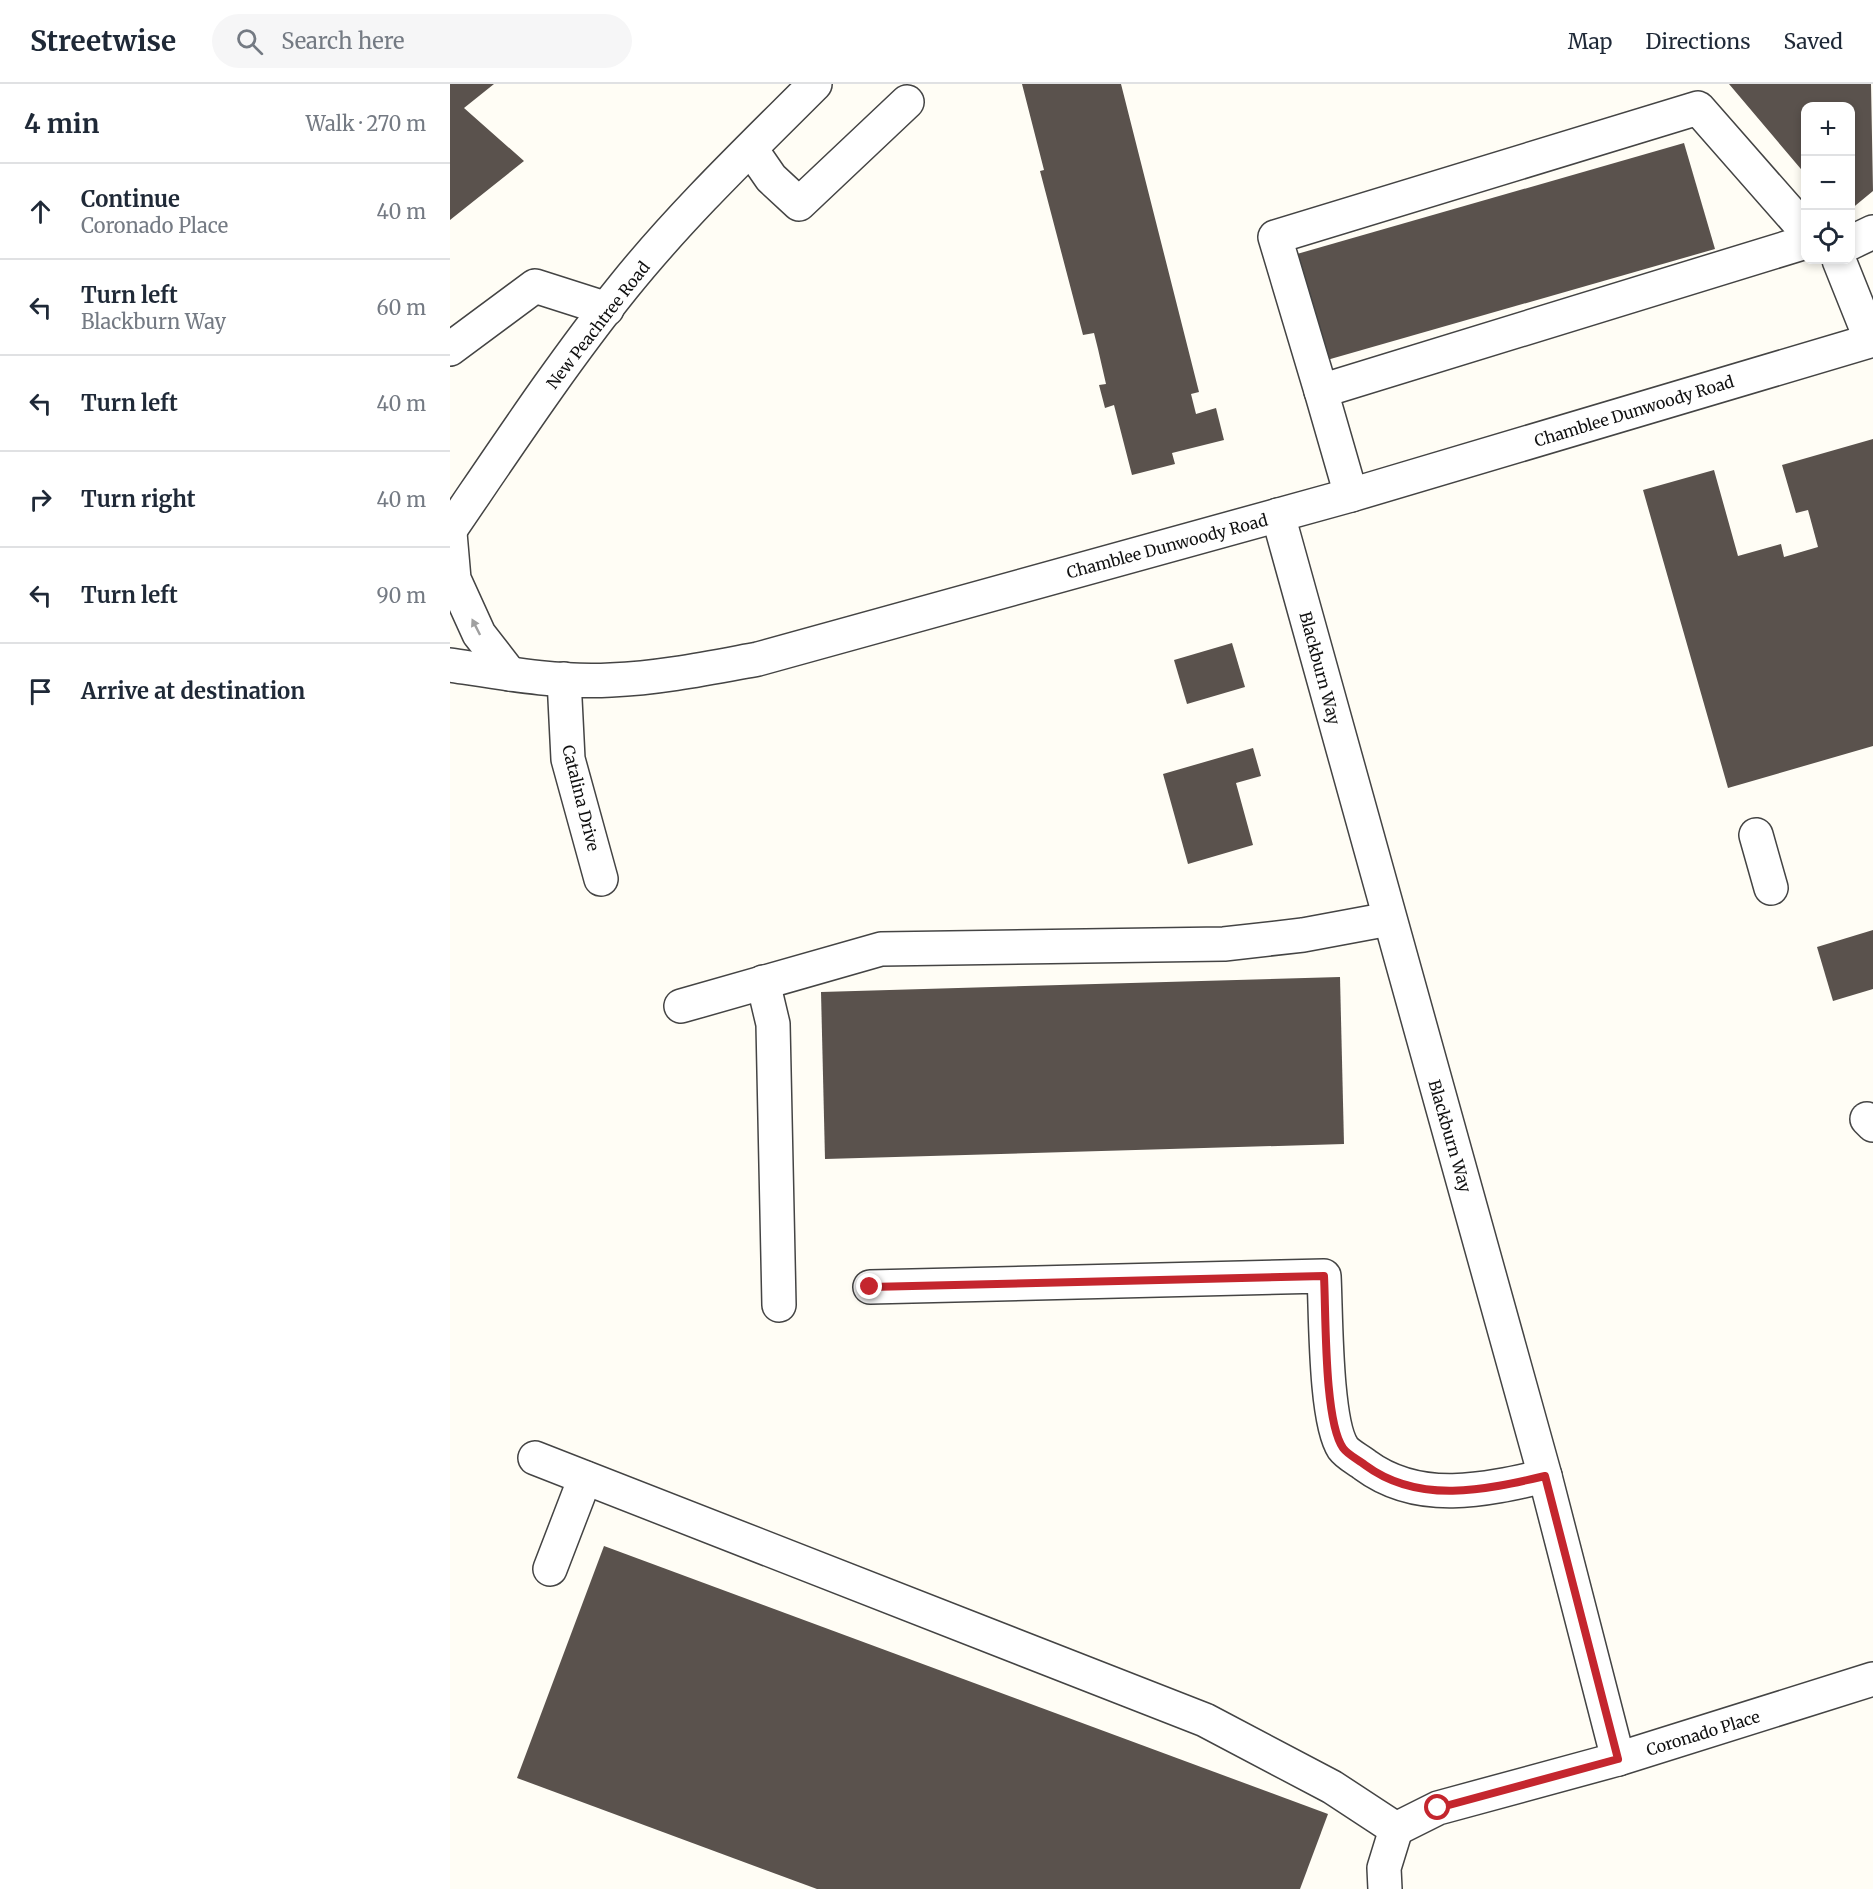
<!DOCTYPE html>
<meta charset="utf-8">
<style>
body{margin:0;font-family:Merriweather,serif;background:#f6f6f7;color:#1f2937}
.controls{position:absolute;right:18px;top:18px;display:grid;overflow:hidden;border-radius:12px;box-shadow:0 3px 9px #0003}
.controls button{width:54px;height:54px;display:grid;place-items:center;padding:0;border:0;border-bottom:2px solid #e0e1e3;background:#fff;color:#1f2937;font:30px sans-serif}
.stop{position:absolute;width:18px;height:18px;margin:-14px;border:4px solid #c4262e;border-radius:50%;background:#fff}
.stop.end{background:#c4262e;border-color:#fff;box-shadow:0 2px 6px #0008}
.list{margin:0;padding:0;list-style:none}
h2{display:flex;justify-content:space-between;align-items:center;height:78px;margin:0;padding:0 24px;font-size:26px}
h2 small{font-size:20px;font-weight:400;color:#747a83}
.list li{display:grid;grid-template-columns:39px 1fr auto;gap:18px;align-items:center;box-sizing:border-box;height:96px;padding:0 24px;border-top:2px solid #e0e1e3}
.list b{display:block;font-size:22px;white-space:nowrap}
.list p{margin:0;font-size:20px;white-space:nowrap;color:#747a83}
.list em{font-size:20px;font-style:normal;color:#747a83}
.icon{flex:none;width:33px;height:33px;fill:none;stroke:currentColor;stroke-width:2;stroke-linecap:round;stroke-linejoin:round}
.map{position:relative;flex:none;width:1423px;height:1805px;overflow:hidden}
header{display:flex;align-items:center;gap:36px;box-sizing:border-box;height:84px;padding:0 30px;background:#fff;border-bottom:2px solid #e0e1e3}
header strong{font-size:28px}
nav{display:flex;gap:33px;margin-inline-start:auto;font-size:21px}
.search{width:420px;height:54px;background:#f6f6f7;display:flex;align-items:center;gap:15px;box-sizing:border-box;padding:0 21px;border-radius:33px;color:#747a83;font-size:22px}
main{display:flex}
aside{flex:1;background:#fff}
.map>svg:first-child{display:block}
.building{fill:#5a524d}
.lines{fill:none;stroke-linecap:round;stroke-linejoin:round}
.minor-casing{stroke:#444;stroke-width:36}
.minor{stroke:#fff;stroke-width:33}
.oneway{fill:#a0a0a0}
.route{stroke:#c4262e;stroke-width:8}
.labels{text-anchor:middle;stroke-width:6;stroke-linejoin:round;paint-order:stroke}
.street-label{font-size:16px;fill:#111;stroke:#fff}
</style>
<header>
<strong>Streetwise</strong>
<div class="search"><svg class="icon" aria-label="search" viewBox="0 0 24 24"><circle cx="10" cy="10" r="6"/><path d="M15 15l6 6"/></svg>Search here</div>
<nav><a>Map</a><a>Directions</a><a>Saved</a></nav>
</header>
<main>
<aside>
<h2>4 min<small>Walk · 270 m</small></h2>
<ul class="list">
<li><svg class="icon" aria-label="ahead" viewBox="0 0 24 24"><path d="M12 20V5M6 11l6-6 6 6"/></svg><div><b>Continue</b><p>Coronado Place</p></div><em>40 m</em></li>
<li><svg class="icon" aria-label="left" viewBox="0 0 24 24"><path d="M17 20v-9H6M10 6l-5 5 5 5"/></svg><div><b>Turn left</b><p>Blackburn Way</p></div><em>60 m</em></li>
<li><svg class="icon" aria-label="left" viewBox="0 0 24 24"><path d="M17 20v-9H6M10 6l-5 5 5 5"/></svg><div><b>Turn left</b></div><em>40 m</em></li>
<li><svg class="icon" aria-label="right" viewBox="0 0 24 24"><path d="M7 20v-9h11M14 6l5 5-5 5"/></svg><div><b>Turn right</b></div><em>40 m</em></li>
<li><svg class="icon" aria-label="left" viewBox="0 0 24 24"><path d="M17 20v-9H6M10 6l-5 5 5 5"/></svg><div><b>Turn left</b></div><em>90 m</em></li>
<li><svg class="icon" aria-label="arrive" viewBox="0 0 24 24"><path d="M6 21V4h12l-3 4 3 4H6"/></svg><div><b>Arrive at destination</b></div></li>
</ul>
</aside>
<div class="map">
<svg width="1423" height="1805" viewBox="0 0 1423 1805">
<rect width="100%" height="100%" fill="#fffdf5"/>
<!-- building -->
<g class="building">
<polygon points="0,0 44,0 14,24 74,77 0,136"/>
<polygon points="572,0 671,0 749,308 741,310 746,330 766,324 774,356 722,369 725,380 682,391 664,321 655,324 649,301 656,300 648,265 644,249 633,251 590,87 594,86"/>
<polygon points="1279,0 1421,0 1423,107 1400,126 1400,22 1356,22 1356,91"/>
<polygon points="1234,59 1265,165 870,278 840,172"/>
<polygon points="1423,355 1423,662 1278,704 1193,406 1264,386 1288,472 1331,460 1334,473 1368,463 1358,426 1346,429 1332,381"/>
<polygon points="782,559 795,603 737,620 724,576"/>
<polygon points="803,664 811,692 786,699 803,761 738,780 713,690"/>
<polygon points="1423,846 1423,905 1383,917 1367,863"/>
<polygon points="890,893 894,1060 375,1075 371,908"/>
<polygon points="154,1462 878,1730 850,1805 367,1805 67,1694"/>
</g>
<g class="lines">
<!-- minor casing -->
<g class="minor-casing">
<g id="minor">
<polyline points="301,65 321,94 349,120 457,18"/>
<polyline points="1400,159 1423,148"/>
<polyline points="1389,176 1421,256"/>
<polyline points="0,265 85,202 157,225"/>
<polyline points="871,307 825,153 1248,24 1356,147"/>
<polyline points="901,411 871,307 1356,158"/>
<polyline points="828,431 1095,1392 1168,1675"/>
<path d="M 0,446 C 56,364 112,279 174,202 C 232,130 300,65 365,0"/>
<polyline points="0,449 4,495 29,550 60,590"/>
<path d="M 0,581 C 53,589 107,599 161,596 C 211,594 259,584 308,575 L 901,411 L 1423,256"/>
<polyline points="114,595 118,675 151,795"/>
<polyline points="1306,751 1321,804"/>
<polyline points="313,898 323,940 329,1221"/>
<polyline points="231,922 431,865 774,860 853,851 939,835"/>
<polyline points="1417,1035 1423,1041"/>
<path d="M 420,1203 L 874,1192 C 876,1230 875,1337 893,1364 C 898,1371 909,1376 915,1381 C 969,1421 1035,1406 1095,1392"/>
<polyline points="85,1374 755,1636 882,1703 946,1745"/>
<polyline points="100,1485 135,1394"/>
<polyline points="946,1745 988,1724 1168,1675 1423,1595"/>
<polyline points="935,1805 934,1784 946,1745"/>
</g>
</g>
<!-- minor -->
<use href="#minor" class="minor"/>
</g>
<!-- one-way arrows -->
<defs><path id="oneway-solid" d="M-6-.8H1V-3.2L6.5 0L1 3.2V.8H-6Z" transform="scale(1.5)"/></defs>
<use class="oneway" href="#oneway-solid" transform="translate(26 543) rotate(-117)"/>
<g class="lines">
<!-- route -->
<path class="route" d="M 420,1203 L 874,1192 C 876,1230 874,1337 893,1364 C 898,1371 909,1376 915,1381 C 969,1421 1035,1406 1095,1392 L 1168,1675 L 988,1724"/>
</g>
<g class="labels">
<!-- street labels -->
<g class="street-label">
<text transform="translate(148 241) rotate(-52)" y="6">New Peachtree Road</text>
<text transform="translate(1184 327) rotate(-17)" y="6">Chamblee Dunwoody Road</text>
<text transform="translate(717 462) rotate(-15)" y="6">Chamblee Dunwoody Road</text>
<text transform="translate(870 584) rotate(75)" y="6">Blackburn Way</text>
<text transform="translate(131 714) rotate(76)" y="6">Catalina Drive</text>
<text transform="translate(1000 1052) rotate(74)" y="6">Blackburn Way</text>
<text transform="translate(1253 1649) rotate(-17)" y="6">Coronado Place</text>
</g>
</g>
</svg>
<div class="controls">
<button>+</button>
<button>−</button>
<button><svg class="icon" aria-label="locate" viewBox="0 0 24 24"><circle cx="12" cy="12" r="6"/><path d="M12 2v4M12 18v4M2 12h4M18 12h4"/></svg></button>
</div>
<div class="stop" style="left:988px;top:1724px"></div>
<div class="stop end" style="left:420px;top:1203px"></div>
</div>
</main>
